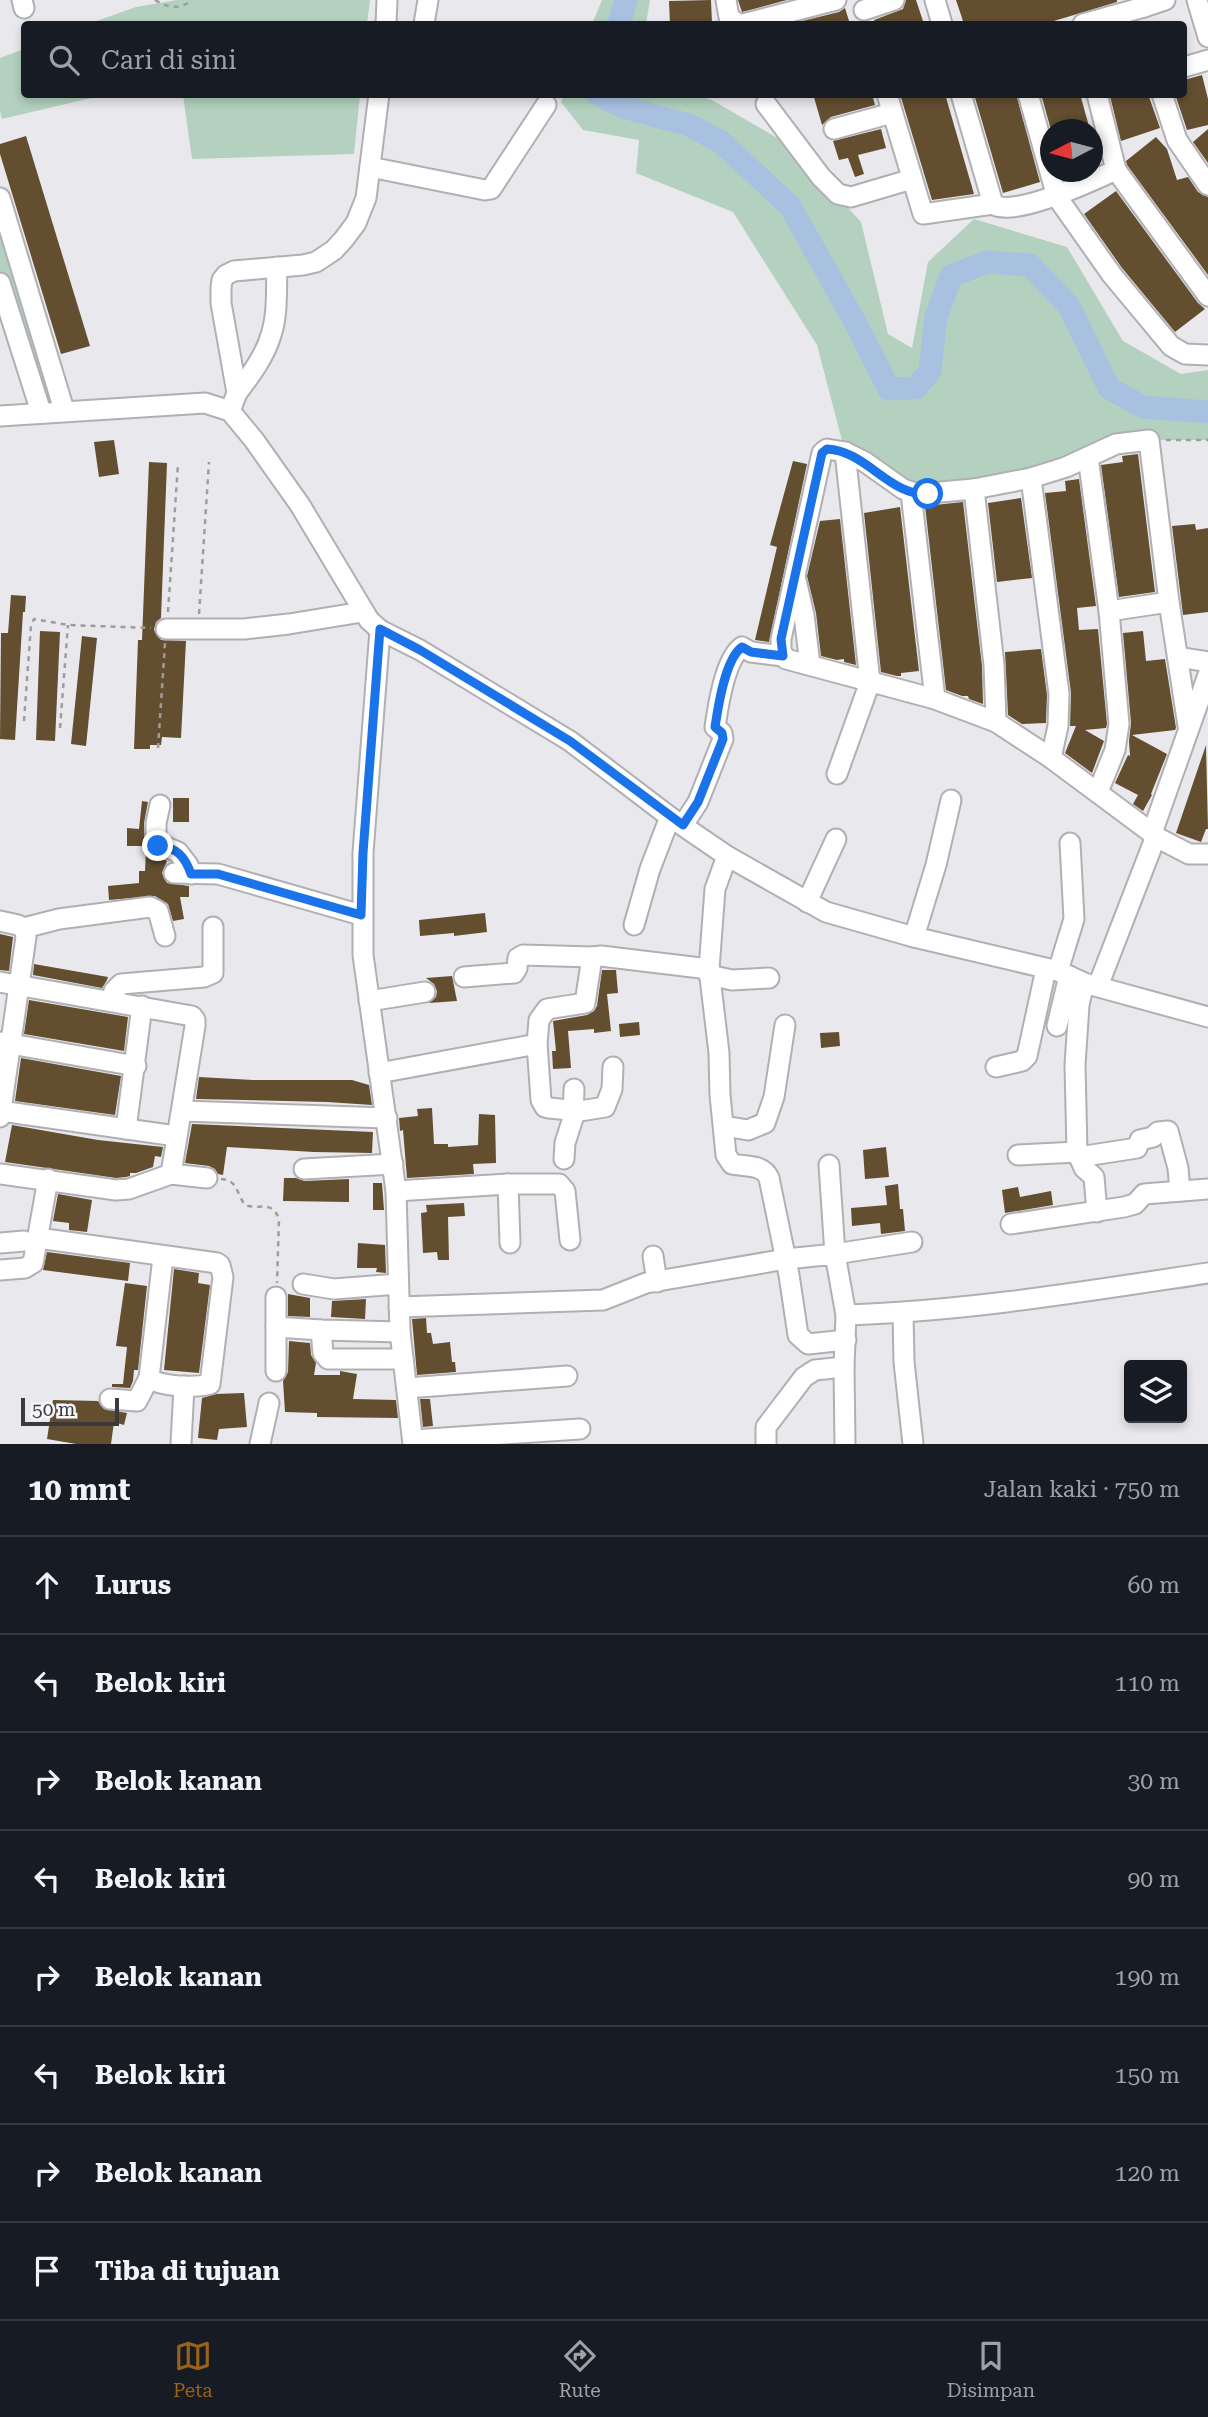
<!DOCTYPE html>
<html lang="id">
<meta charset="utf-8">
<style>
body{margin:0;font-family:"Roboto Serif",serif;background:#20242c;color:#f1f3f6}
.controls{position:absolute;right:21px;bottom:21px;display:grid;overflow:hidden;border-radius:7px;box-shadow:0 4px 10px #0003}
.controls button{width:63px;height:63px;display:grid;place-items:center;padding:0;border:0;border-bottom:2px solid #363941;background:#171b24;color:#f1f3f6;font:35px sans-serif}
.compass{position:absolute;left:1040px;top:119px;width:63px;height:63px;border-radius:50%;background:#171b24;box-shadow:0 4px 10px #0003;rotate:264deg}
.scale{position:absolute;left:21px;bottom:18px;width:98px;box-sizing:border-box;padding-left:7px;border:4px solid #3a3a3b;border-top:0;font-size:19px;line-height:24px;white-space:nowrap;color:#3a3a3b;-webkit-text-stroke:5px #f7f6fb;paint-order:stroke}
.stop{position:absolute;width:21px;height:21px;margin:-16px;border:5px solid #1a73e8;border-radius:50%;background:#fff}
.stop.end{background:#1a73e8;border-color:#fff;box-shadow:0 2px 7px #0008}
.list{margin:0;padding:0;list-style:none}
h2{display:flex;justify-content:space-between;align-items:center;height:91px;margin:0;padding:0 28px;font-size:30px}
h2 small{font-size:23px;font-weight:400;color:#9ea1a6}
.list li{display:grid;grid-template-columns:46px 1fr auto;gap:21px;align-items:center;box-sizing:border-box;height:98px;padding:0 28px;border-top:2px solid #363941}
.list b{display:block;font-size:26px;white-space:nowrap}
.list em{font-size:23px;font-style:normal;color:#9ea1a6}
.icon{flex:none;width:38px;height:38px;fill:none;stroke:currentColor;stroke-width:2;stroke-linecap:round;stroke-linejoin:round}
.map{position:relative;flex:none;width:1208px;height:1444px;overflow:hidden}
.search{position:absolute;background:#171b24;box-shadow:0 4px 10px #0003;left:21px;right:21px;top:21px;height:77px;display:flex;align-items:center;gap:18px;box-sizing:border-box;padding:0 24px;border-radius:7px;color:#9ea1a6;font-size:26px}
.sheet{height:875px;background:#171b24}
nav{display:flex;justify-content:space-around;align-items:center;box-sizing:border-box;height:98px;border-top:2px solid #363941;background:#171b24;font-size:19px;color:#9ea1a6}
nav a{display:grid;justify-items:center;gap:4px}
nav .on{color:#98621a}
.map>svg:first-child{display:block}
.green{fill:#b3d1be}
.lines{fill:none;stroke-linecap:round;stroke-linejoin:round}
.river{stroke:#a9c1e1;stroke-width:23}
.building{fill:#634e30}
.minor-casing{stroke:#b0b0b4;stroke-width:23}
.path{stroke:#9d9d9f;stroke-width:2.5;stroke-dasharray:5 5;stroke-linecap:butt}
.minor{stroke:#fff;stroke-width:19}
.route{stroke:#1a73e8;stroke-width:9}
</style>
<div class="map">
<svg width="1208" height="1444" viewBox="0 0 1208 1444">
<rect width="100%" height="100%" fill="#e9e9ed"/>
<!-- green -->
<g class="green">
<polygon points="177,0 370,0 367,24 88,24 136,7"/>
<polygon points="602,0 650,0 646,24 592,24"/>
<polygon points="24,49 24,94 104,95 2,119 0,111 0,58"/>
<polygon points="183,95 360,95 354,154 192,159"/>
<polygon points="564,95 695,95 712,100 791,146 861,222 888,334 912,348 928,262 974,219 1067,247 1123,341 1181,374 1208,370 1208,440 1149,440 1066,467 928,493 845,452 817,345 733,212 636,173 639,140 583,130 561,102"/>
<polygon points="0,198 64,410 41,412 0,284"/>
</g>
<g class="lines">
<!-- river -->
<g class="river">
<polyline points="619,24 626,0"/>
<polyline points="597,94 623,107 689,125 721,142 790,206 855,322 889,389 916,388 930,371 936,317 951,276 987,262 1030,265 1069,306 1109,388 1143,407 1208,412"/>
</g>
</g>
<!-- building -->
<g class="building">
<polygon points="711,0 712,23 670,24 669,1"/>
<polygon points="738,0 787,0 742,12"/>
<polygon points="906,0 916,0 924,24 875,24 874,20 903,9"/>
<polygon points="956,0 1117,0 1117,2 1044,24 964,24"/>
<polygon points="845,8 850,24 790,24 839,12"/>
<polygon points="1202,75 1208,99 1208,125 1187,130 1175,94 1184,94 1184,80"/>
<polygon points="813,94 872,94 875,105 831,117 822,125"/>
<polygon points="900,94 945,94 974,194 932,200"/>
<polygon points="974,94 1016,94 1040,182 1003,193"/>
<polygon points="1041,94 1080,94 1090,130 1051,130"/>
<polygon points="1115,94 1148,94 1160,128 1121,141 1110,96"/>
<polygon points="881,129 886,148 858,155 864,174 855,177 848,158 839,160 833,141"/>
<polygon points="1208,129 1208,163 1193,142"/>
<polygon points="26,136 90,346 61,354 0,154 0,144"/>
<polygon points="1156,137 1167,149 1177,180 1188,177 1198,192 1208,197 1208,275 1127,165 1126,161"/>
<polygon points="1116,191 1198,303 1205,309 1175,332 1122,268 1084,214"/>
<polygon points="114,440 119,474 99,477 94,442"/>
<polygon points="1138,454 1155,592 1119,597 1101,465 1123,462 1122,456"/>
<polygon points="793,461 807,464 769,642 755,640 777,547 770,545"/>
<polygon points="149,462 167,463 161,618 156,622 154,630 161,640 186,641 181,738 162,737 161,745 150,745 150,749 134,749 138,640 142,640"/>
<polygon points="1079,479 1096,606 1077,608 1079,630 1098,629 1107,724 1106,728 1085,730 1104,741 1092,773 1065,753 1076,726 1070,726 1071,693 1045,493 1066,491 1065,481"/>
<polygon points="1021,498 1032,578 997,582 988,503"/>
<polygon points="963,502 982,666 983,704 969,699 968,696 962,696 946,690 925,506"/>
<polygon points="900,507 919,671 901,673 901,676 897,676 881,672 864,513"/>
<polygon points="840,519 856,665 844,662 844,659 837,660 821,656 816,613 807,576 820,521"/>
<polygon points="1195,524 1196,530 1208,528 1208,612 1183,615 1172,526"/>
<polygon points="11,595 26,596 25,612 23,612 15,740 0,739 1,633 8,633"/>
<polygon points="40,631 60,632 55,741 36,740"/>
<polygon points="1143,631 1146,661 1165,659 1176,728 1175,730 1132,735 1167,754 1151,794 1152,795 1143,811 1133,804 1138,795 1115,783 1128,755 1130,756 1129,741 1131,723 1123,633"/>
<polygon points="82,636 97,638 86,746 71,744"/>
<polygon points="1041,649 1047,695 1046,723 1022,724 1008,715 1005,652"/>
<polygon points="1206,745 1208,829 1206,829 1201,842 1176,833"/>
<rect x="173" y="798" width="16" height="24"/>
<polygon points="142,801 148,802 144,823 145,846 127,846 127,828 139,829"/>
<polygon points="146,850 167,861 162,873 167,883 189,886 189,897 180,897 184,919 173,921 168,904 155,896 109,900 108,886 139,883 139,871 145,871"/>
<polygon points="485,913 487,932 454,936 454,933 420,936 419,920"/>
<polygon points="0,934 13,937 9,971 0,970"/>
<polygon points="34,964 108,977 107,980 102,988 33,975"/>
<polygon points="602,970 616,970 618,993 607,994 611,1031 594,1033 594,1029 568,1031 571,1068 553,1069 552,1051 556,1051 553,1021 587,1015 594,1011 597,1006"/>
<polygon points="452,976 457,1001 429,1003 436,997 437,991 434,984 426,978"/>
<polygon points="29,1000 128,1017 124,1051 24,1034"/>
<polygon points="639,1022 640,1035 620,1037 619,1024"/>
<polygon points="839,1032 840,1046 821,1048 820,1033"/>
<polygon points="21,1058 121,1076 115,1115 15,1101"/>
<polygon points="199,1077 253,1080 352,1080 369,1085 372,1105 327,1102 196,1099"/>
<polygon points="432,1108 434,1144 448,1144 448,1147 478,1145 479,1114 495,1115 496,1163 473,1164 474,1174 407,1178 403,1130 400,1131 399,1118 418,1116 417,1109"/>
<polygon points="192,1124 373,1132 372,1153 314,1152 227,1147 223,1175 218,1174 215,1169 209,1166 185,1163"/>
<polygon points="12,1125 98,1140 163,1147 161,1157 155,1156 153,1167 136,1173 130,1173 130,1176 126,1177 116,1178 5,1162"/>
<polygon points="886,1147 889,1177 865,1179 863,1150"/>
<polygon points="284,1178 296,1178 305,1181 349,1179 349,1202 283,1201"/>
<polygon points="373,1183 382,1183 384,1210 373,1210"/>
<polygon points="898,1184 900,1209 903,1209 905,1231 881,1234 880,1223 852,1226 851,1208 887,1205 885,1186"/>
<polygon points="1018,1187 1020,1197 1051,1191 1053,1205 1005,1213 1002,1190"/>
<polygon points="58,1194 92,1200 87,1232 69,1230 69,1223 53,1221"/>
<polygon points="464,1203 465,1216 448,1217 449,1260 438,1260 437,1252 423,1253 421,1213 427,1212 426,1205"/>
<polygon points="358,1243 385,1245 386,1273 376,1272 377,1268 357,1268"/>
<polygon points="47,1252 130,1263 128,1281 43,1270"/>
<polygon points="174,1269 199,1273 198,1283 210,1285 199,1373 164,1370"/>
<polygon points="125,1283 147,1286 138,1370 134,1370 133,1381 130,1388 112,1387 112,1384 123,1384 127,1347 116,1346"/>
<polygon points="288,1294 310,1298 310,1317 288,1316"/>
<polygon points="366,1299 365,1319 331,1317 332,1301"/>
<polygon points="426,1318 427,1333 431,1333 433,1344 450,1342 452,1362 455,1362 456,1372 417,1375 412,1319"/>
<polygon points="289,1341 310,1343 311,1355 316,1363 314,1375 340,1375 340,1371 357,1374 353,1399 396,1400 398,1418 317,1417 317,1413 285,1412 283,1381 288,1372"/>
<polygon points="244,1393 247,1427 219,1429 217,1440 198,1438 202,1398 216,1394"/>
<polygon points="420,1399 430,1399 433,1426 423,1427"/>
<polygon points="53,1400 98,1401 104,1409 127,1413 124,1425 114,1422 111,1444 76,1444 47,1439"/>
</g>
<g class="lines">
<!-- minor casing -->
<g class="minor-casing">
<g id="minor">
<polyline points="22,0 24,8"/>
<polyline points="726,0 729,17 738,24"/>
<polyline points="935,0 942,24"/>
<polyline points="1142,0 1144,7 1165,0"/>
<polyline points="1197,0 1208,37"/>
<polyline points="864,10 894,0"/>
<polyline points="386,24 387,0"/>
<polyline points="424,24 428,0"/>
<polyline points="743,24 836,0"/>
<polyline points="1083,24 1144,7"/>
<polyline points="1184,67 1208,60"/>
<path d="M 887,94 L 923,214 L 993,204 C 1012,219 1094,180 1116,170"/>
<polyline points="961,94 993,204"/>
<polyline points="1028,94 1057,197 1112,275 1171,346 1185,354 1208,355"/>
<polyline points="1097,94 1116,170 1208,296"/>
<polyline points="1162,94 1177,140 1208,185"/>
<polyline points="766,104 821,177 838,194 851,197 912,179"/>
<polyline points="834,129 892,113"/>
<polyline points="370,167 485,190 491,189 546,105"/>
<polyline points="0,198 64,410"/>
<polyline points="0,283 41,412"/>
<path d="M 237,393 C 250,376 265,356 271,335 C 278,314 276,289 277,267"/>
<polyline points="230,411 237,393 221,303 221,288 222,280 226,275 234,271 303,265 316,262 334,250 344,239 356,223 366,198 379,94"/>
<polyline points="0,416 205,403 230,411 254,440 300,505 369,620 380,630 420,650 570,741 670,817 727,856 826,912 914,937 1058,971 1084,983 1208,1017"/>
<polyline points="1088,457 1109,611 1119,724 1115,750 1098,792"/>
<polyline points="1031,478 1059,694 1058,726 1051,758"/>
<polyline points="974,489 994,665 996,722"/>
<polyline points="911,493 935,699"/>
<polyline points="796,580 804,615 810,665"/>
<polyline points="1109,611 1169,602"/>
<polyline points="166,629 244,629 289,624 362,612"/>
<polyline points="380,630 363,853 363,955 396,1191 400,1332 413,1444"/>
<polyline points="1178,657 1208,662"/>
<polyline points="1188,726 1169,602 1149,440 1116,444 1066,467 1031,478 974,489 918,494 903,489 865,462 845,452 827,449 822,453 781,639 781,651 786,659 935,699 996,722 1051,758 1160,839 1189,854 1208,854"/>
<polyline points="837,774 870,682 845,452"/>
<polyline points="160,805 156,823 156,843 178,852 188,865 191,874"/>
<path d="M 683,825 L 698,802 L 723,739 L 722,733 L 715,727 C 718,706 725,659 742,647 L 751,652 L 783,656"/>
<polyline points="1152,833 1208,675"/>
<path d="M 727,856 L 715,889 L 709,969 L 719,1053 L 720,1095 L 726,1155 L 732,1164 C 746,1167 763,1164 769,1178 L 789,1275 L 798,1335 L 808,1344 L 846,1340"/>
<polyline points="174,873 218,874 361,915"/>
<polyline points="807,902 836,839"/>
<polyline points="0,921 18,925 24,928 26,937 0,1117"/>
<polyline points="634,925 650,869 670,817"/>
<polyline points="24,928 59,919 150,907 158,911 165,936"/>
<polyline points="914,937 936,865 951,800"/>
<polyline points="1058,971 1074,919 1070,843"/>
<polyline points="709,975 732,980 769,978"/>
<polyline points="464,977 514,973 517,968 518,958 523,955 592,957"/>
<polyline points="0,982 192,1016 195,1020 195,1026 171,1174"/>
<polyline points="1084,983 1079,1005 1075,1065 1077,1152 1084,1168 1094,1177 1097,1212"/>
<polyline points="1098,986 1156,836"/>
<polyline points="111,1001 114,991 121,984 204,977 213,973 213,927"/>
<polyline points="369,1001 425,992"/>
<polyline points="1057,1026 1069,976"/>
<polyline points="0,1042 136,1066"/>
<polyline points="537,1044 541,1100 545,1107 549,1108 580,1111 605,1107 612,1089 613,1067"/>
<polyline points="996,1067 1022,1061 1027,1056 1046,969"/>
<polyline points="379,1073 537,1044 539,1020 547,1009 585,1003 592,957 601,956 709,969"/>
<polyline points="0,1111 176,1136"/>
<polyline points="182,1111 387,1118"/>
<polyline points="724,1126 748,1130 765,1123 774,1097 785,1025"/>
<polyline points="126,1129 142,1006"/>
<polyline points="1018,1155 1077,1152"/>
<polyline points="1079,1157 1137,1148 1140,1140 1153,1137 1158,1132 1168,1131 1178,1168 1180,1191"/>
<polyline points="564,1159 565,1143 573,1118 574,1089"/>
<polyline points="829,1165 835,1254 912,1242"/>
<polyline points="304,1169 393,1164"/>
<polyline points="0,1174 116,1190 129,1189 171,1174 207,1178"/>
<polyline points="508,1184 510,1243"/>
<polyline points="396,1191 508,1184 559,1184 565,1191 570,1240"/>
<polyline points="1011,1224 1124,1207 1135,1204 1144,1194 1208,1189"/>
<path d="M 38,1238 L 217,1263 L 220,1265 L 223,1277 L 210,1384 C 196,1388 161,1387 149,1378 L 163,1257"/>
<polyline points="0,1243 24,1241"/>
<polyline points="653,1256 657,1282"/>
<polyline points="0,1270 25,1268 33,1263 48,1179"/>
<polyline points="303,1284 334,1289 398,1284"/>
<polyline points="276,1297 276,1327 321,1330 400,1332"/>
<polyline points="399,1307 603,1300 646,1283 786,1259 835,1254 846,1315 844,1367 815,1370 804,1377 766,1427 766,1444"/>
<polyline points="903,1313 904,1362 913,1444"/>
<path d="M 846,1315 C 968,1311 1088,1291 1208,1273"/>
<polyline points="321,1330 323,1353 328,1359 403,1359"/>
<polyline points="844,1367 845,1444"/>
<polyline points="276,1371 276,1327"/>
<polyline points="407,1388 567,1376"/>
<polyline points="110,1399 137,1401 149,1378"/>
<polyline points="413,1440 580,1429"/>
<polyline points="181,1444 184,1386"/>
<polyline points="260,1444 269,1403"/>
</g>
</g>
<!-- path -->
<g class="path">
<path d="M 155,0 C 168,8 180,10 192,0"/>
<polyline points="1166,440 1208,440"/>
<polyline points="168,612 178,464"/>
<polyline points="199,614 209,462"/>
<polyline points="24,721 31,625 34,619 68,625 151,628"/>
<polyline points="60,728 68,625"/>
<polyline points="158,748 165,643"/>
<path d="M 221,1179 C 238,1180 236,1193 245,1205 C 260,1210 272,1200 279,1219 L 277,1283"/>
</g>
<!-- minor -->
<use href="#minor" class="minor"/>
</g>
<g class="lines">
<!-- route -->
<path class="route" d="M 158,846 C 177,847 185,857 191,874 L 218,874 L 361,915 L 363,853 L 380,629 L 420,650 L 570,741 L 683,825 L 698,802 L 723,739 L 722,733 L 715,727 C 718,707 725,659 742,647 L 751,652 L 783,656 L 781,639 L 822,453 L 827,449 C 867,451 889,496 928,494"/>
</g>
</svg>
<div class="controls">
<button><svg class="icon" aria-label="layers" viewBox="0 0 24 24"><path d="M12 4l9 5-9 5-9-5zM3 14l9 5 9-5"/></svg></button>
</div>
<svg class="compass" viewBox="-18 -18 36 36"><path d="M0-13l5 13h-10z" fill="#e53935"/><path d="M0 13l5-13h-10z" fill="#9ea1a6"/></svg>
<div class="scale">50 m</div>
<div class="stop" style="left:928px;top:494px"></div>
<div class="stop end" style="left:158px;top:846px"></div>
<div class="search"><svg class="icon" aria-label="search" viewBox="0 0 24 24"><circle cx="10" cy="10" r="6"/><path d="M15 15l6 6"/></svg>Cari di sini</div>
</div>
<section class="sheet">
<h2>10 mnt<small>Jalan kaki · 750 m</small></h2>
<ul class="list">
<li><svg class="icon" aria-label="ahead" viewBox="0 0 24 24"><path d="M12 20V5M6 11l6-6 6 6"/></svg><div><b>Lurus</b></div><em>60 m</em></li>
<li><svg class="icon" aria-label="left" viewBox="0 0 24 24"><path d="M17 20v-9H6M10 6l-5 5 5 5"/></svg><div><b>Belok kiri</b></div><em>110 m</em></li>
<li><svg class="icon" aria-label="right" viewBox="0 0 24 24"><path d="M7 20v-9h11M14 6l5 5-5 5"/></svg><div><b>Belok kanan</b></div><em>30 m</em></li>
<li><svg class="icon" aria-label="left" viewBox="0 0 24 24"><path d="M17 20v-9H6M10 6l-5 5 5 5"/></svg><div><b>Belok kiri</b></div><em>90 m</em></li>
<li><svg class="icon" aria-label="right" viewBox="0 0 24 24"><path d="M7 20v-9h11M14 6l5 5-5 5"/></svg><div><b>Belok kanan</b></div><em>190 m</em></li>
<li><svg class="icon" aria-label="left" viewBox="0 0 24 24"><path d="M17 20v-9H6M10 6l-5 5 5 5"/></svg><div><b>Belok kiri</b></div><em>150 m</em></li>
<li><svg class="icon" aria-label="right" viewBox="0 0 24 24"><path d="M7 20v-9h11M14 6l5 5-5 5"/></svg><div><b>Belok kanan</b></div><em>120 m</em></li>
<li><svg class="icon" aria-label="arrive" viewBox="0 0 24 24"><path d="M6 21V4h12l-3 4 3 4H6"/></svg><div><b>Tiba di tujuan</b></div></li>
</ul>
</section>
<nav>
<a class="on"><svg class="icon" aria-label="map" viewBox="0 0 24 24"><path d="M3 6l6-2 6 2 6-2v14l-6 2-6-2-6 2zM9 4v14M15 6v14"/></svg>Peta</a>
<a><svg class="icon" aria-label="directions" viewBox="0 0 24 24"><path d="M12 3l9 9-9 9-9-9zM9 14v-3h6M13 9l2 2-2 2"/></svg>Rute</a>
<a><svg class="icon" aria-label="saved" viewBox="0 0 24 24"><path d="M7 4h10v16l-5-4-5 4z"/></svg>Disimpan</a>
</nav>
